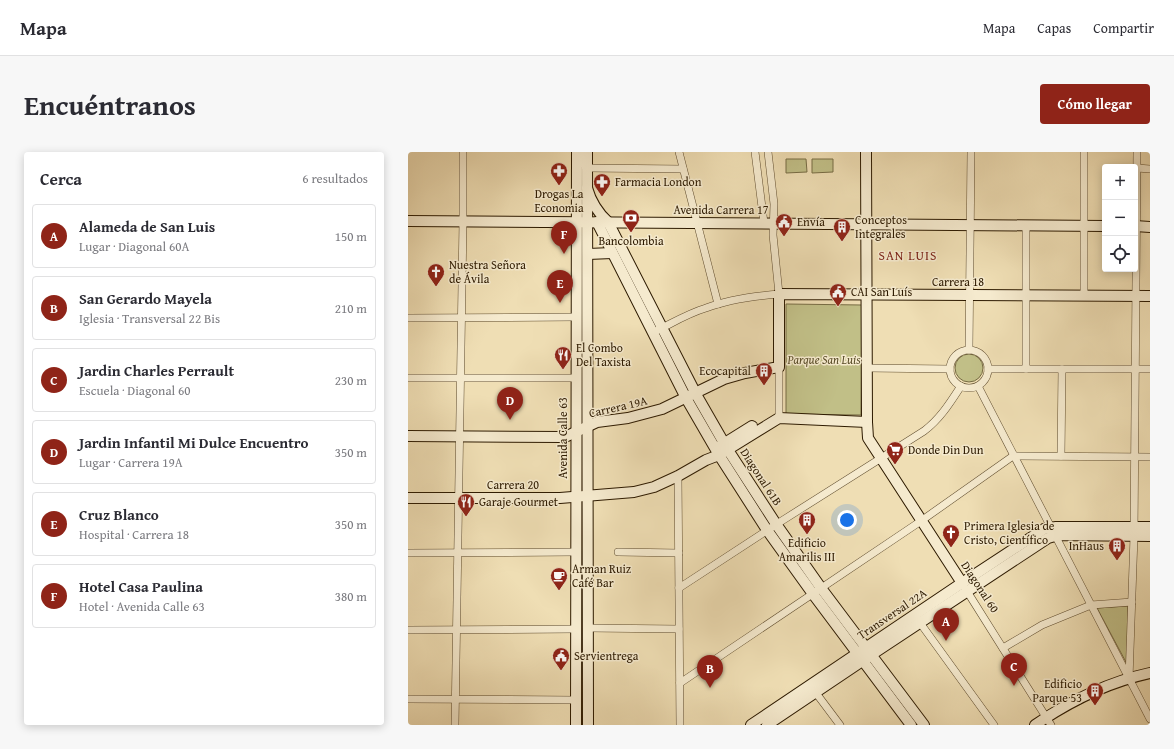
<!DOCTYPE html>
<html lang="es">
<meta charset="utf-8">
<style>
body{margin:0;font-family:"Gentium Book Plus",serif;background:#f7f7f7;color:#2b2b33}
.controls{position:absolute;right:12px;top:12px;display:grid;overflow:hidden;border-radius:4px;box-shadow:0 2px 10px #0003}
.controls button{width:36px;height:36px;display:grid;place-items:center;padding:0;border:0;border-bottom:1px solid #e1e1e2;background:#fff;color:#2b2b33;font:20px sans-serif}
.you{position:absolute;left:439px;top:368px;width:14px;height:14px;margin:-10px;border:3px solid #fff;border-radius:50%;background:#1a73e8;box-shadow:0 0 0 6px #1a73e833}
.badge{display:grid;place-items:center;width:26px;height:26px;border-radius:50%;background:#8f2418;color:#fff;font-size:13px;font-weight:700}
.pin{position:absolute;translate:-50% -33px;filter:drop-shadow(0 1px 2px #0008)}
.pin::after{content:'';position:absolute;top:21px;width:14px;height:12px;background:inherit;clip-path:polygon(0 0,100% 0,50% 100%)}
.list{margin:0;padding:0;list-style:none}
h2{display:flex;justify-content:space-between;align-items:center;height:52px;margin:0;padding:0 16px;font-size:17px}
h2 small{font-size:13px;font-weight:400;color:#7c7c81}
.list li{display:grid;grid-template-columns:26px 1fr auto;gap:12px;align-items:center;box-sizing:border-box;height:64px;margin:0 8px 8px;padding:0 8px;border:1px solid #e1e1e2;border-radius:4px}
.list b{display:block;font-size:15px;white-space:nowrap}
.list p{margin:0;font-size:13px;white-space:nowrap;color:#7c7c81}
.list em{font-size:13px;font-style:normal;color:#7c7c81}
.icon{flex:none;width:22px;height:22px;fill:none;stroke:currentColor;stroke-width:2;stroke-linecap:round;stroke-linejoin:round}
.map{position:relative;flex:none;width:742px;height:573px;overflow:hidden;border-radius:4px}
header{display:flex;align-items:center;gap:24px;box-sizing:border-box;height:56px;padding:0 20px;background:#fff;border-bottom:1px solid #e1e1e2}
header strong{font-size:19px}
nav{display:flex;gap:22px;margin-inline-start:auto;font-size:14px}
.intro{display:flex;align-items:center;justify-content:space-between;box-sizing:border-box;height:96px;padding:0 24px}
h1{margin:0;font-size:28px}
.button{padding:10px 18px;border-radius:4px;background:#8f2418;color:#fff;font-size:14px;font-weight:700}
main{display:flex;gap:24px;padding:0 24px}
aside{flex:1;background:#fff;border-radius:4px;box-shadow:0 2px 10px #0003}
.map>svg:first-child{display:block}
.green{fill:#c1bf87;stroke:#776c44}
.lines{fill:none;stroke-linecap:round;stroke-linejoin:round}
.street-casing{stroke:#5e4b2d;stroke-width:8}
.secondary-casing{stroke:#2d1a00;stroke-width:12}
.street{stroke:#f5eace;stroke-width:7}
.secondary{stroke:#f5eace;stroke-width:10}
.labels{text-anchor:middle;stroke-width:3;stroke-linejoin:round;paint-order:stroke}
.poi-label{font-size:12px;fill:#2d1a00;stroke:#f5eace;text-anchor:start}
.street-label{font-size:12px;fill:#2d1a00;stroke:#f5eace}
.park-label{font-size:12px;font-style:italic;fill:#594c28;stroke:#f5eace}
.neighbourhood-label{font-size:13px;letter-spacing:1px;fill:#7a1f14;stroke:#f5eace}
</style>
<header>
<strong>Mapa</strong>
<nav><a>Mapa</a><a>Capas</a><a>Compartir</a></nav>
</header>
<div class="intro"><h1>Encuéntranos</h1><a class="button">Cómo llegar</a></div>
<main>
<aside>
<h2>Cerca<small>6 resultados</small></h2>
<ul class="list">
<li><span class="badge">A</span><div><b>Alameda de San Luis</b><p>Lugar · Diagonal 60A</p></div><em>150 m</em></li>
<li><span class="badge">B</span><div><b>San Gerardo Mayela</b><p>Iglesia · Transversal 22 Bis</p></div><em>210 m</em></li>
<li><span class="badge">C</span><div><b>Jardin Charles Perrault</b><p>Escuela · Diagonal 60</p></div><em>230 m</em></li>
<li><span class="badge">D</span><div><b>Jardin Infantil Mi Dulce Encuentro</b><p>Lugar · Carrera 19A</p></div><em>350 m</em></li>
<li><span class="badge">E</span><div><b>Cruz Blanco</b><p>Hospital · Carrera 18</p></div><em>350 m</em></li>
<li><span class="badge">F</span><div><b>Hotel Casa Paulina</b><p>Hotel · Avenida Calle 63</p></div><em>380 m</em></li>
</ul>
</aside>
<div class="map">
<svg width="742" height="573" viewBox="0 0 742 573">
<rect width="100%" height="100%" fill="#efdeb4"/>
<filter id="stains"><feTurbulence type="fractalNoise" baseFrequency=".005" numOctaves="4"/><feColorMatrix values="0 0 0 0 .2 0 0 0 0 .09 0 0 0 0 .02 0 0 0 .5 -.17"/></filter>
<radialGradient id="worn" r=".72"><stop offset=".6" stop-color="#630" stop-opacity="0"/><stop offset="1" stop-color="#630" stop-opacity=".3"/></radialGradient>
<!-- green -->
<g class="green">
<polygon points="378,7 398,7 399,20 378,21"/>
<polygon points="404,7 425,7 425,20 404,21"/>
<polygon points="378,152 454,153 453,263 378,262"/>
<circle cx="561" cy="216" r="14"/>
<polygon points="720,454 719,512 689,456"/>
</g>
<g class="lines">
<!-- street casing -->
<g class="street-casing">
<g id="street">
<polyline points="271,0 310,152"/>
<polyline points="347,0 356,71"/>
<polyline points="179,16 275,17"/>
<polyline points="729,16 742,17"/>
<polyline points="618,74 618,217"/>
<polyline points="676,144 676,0"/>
<polyline points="0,166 168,165"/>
<path d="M 250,178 C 266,170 281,161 298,156 C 321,147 346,144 371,142 L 365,83 L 366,52 L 360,0"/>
<polyline points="561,198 563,0"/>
<circle cx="561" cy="217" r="19"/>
<polyline points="371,215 371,266"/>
<polyline points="459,216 542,217"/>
<polyline points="580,217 742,217"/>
<polyline points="0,226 168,226"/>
<polyline points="570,234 742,567"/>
<polyline points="605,304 742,305"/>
<polyline points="653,304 654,217"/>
<polyline points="270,324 272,573"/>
<polyline points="210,400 271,401"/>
<polyline points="0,401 168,400"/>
<path d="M 271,436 L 372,370 L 516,279 C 532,267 542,251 553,234"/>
<polyline points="557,436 643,573"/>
<polyline points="510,468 586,573"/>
<polyline points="180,476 271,477"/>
<polyline points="0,478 168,477"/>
<polyline points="595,496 634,473 683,453 724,450"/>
<polyline points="721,527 726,384 729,0"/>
<polyline points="272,531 513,369 605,304"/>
<polyline points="405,537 432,573"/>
<polyline points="0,547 168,548"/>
<polyline points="47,573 55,69 55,0"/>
</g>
</g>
<!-- secondary casing -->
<g class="secondary-casing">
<g id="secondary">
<polyline points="179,0 180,573"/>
<polyline points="458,0 459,270 460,286 554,431"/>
<path d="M 179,36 C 183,50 189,60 200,70 L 289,244 L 320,298 L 368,372 L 413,436 L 516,573"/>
<polyline points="0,69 697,74"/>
<polyline points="189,70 278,246 311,303 359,378 405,442 503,573"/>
<polyline points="727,74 742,75"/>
<polyline points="180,102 204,101"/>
<polyline points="0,284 157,285 189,270 220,266 254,257 316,227 337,221 371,215 371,142 742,144"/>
<polyline points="312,294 344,274"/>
<polyline points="0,346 152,346 226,340 246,335 270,324 298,308 311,303 371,266 459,270"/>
<polyline points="168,573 169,0"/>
<polyline points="343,573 554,431 636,377 648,375 742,375"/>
<polyline points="359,573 466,501 640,386 651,383 742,384"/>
<path d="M 627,573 C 662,549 700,530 742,521"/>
</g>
</g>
<!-- street -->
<use href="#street" class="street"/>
<!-- secondary -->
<use href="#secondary" class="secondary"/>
</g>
<!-- icons -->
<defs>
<g id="pharmacy-pin" transform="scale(0.9)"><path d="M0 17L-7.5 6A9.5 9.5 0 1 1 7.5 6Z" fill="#8f2418" stroke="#f5eace"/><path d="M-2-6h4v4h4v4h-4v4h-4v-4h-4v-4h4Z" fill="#fff"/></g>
<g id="bank-pin" transform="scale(0.9)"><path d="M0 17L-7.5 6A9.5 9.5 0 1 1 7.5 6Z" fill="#8f2418" stroke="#f5eace"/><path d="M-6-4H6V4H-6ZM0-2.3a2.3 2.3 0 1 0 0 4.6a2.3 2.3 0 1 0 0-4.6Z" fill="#fff"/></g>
<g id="civic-pin" transform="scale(0.9)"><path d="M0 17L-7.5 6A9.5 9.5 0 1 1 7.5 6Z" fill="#8f2418" stroke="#f5eace"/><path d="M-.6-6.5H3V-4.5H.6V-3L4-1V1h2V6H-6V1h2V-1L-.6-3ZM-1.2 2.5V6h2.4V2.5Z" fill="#fff"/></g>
<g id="building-pin" transform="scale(0.9)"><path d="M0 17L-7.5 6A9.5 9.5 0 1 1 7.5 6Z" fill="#8f2418" stroke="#f5eace"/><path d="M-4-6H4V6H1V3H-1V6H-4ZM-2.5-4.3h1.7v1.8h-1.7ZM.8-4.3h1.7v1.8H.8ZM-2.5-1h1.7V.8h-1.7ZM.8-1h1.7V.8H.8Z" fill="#fff"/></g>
<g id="church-pin" transform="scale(0.9)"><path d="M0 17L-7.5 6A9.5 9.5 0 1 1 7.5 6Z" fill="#8f2418" stroke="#f5eace"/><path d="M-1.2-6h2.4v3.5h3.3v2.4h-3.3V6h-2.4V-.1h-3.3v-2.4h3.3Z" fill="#fff"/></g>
<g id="restaurant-pin" transform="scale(0.9)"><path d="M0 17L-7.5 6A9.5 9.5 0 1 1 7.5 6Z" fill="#8f2418" stroke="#f5eace"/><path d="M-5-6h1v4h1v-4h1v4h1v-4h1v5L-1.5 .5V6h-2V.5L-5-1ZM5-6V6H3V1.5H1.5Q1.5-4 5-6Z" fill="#fff"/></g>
<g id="supermarket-pin" transform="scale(0.9)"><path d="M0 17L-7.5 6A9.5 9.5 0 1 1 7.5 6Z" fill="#8f2418" stroke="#f5eace"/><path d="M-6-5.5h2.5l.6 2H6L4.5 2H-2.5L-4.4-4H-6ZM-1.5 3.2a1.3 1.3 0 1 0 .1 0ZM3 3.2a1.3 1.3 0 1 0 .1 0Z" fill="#fff"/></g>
<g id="cafe-pin" transform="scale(0.9)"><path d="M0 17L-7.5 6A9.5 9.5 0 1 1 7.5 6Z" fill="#8f2418" stroke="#f5eace"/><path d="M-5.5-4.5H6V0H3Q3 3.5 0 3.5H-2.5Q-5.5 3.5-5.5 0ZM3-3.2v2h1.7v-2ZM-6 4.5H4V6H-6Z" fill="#fff"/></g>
</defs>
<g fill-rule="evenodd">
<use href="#pharmacy-pin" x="151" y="19"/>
<use href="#pharmacy-pin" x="194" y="30"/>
<use href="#bank-pin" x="223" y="66"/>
<use href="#civic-pin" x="376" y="70"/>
<use href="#building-pin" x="434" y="75"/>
<use href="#church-pin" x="28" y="120"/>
<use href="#civic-pin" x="430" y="140"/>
<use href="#restaurant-pin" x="155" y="203"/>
<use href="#building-pin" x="356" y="219"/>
<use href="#supermarket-pin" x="487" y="298"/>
<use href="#restaurant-pin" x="58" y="350"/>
<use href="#building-pin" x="399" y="368"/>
<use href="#church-pin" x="543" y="381"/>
<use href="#building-pin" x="709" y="394"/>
<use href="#cafe-pin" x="151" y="424"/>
<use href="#civic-pin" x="153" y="504"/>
<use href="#building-pin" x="687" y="539"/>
</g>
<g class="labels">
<!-- poi labels -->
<g class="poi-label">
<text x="207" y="34">Farmacia London</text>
<text x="151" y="46" text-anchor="middle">Drogas La<tspan x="151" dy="14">Economia</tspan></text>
<text x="447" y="72">Conceptos<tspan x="447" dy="14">Integrales</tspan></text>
<text x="389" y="74">Envía</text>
<text x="223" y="93" text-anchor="middle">Bancolombia</text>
<text x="41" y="117">Nuestra Señora<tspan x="41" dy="14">de Ávila</tspan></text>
<text x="443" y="144">CAI San Luís</text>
<text x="168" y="200">El Combo<tspan x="168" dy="14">Del Taxista</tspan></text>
<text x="343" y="223" text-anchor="end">Ecocapital</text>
<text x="500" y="302">Donde Din Dun</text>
<text x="71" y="354">Garaje Gourmet</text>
<text x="556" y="378">Primera Iglesia de<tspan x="556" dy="14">Cristo, Científico</tspan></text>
<text x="399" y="395" text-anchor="middle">Edificio<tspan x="399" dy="14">Amarilis III</tspan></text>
<text x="696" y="398" text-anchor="end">InHaus</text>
<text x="164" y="421">Arman Ruiz<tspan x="164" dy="14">Café Bar</tspan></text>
<text x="166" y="508">Servientrega</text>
<text x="674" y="536" text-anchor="end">Edificio<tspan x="674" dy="14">Parque 53</tspan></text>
</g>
<!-- street labels -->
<g class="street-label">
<text x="313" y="62">Avenida Carrera 17</text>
<text x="550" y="134">Carrera 18</text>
<text transform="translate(210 255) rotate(-13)" y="4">Carrera 19A</text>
<text transform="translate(155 286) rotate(-90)" y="4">Avenida Calle 63</text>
<text transform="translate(353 325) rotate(57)" y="4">Diagonal 61B</text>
<text x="105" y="337">Carrera 20</text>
<text transform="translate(572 435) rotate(57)" y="4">Diagonal 60</text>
<text transform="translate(484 462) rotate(-34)" y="4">Transversal 22A</text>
</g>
<!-- park labels -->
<g class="park-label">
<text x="416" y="212">Parque San Luis</text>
</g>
<!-- neighbourhood labels -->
<g class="neighbourhood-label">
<text x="500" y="108">SAN LUIS</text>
</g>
</g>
<rect width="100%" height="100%" filter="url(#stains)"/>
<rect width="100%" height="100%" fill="url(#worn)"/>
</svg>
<div class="controls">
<button>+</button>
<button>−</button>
<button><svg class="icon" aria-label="locate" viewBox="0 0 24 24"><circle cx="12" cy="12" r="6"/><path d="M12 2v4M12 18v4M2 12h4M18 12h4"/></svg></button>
</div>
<div class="you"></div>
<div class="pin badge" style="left:538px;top:489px">A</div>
<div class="pin badge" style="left:302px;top:536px">B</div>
<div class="pin badge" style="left:606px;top:534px">C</div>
<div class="pin badge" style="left:102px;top:268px">D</div>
<div class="pin badge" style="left:152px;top:151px">E</div>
<div class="pin badge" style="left:156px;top:102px">F</div>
</div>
</main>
